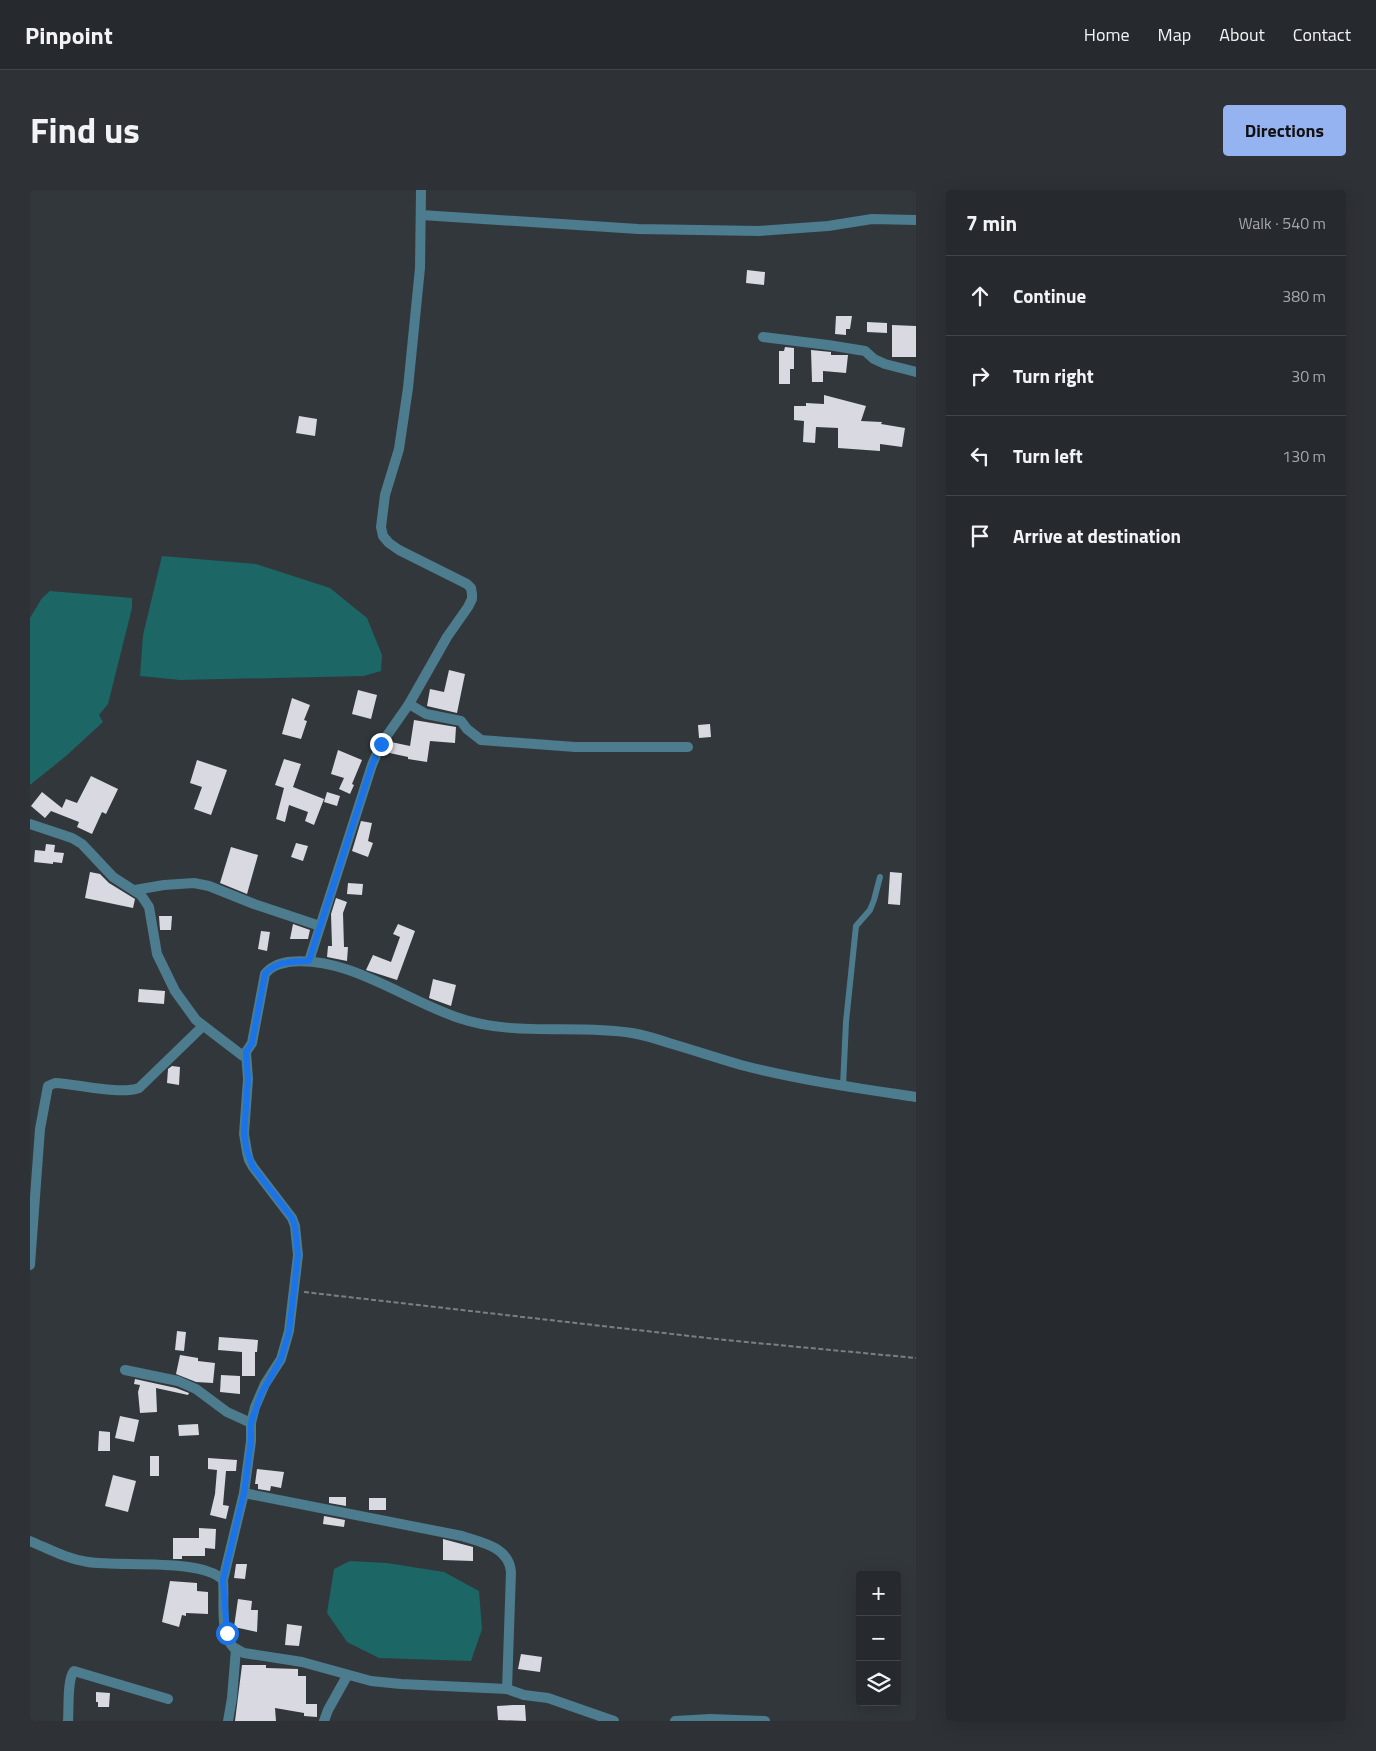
<!DOCTYPE html>
<meta charset="utf-8">
<style>
body{margin:0;font-family:"Titillium Web",sans-serif;background:#2e3135;color:#f1f3f6}
.controls{position:absolute;right:15px;bottom:15px;display:grid;overflow:hidden;border-radius:5px;box-shadow:0 5px 20px #0002}
.controls button{width:45px;height:45px;display:grid;place-items:center;padding:0;border:0;border-bottom:1px solid #424549;background:#26292d;color:#f1f3f6;font:25px sans-serif}
.stop{position:absolute;width:15px;height:15px;margin:-11px;border:4px solid #1a73e8;border-radius:50%;background:#fff}
.stop.end{background:#1a73e8;border-color:#fff;box-shadow:0 1px 5px #0008}
.list{margin:0;padding:0;list-style:none}
h2{display:flex;justify-content:space-between;align-items:center;height:65px;margin:0;padding:0 20px;font-size:21px}
h2 small{font-size:16px;font-weight:400;color:#a4a6aa}
.list li{display:grid;grid-template-columns:32px 1fr auto;gap:15px;align-items:center;box-sizing:border-box;height:80px;padding:0 20px;border-top:1px solid #424549}
.list b{display:block;font-size:19px;white-space:nowrap}
.list em{font-size:16px;font-style:normal;color:#a4a6aa}
.icon{flex:none;width:28px;height:28px;fill:none;stroke:currentColor;stroke-width:2;stroke-linecap:round;stroke-linejoin:round}
.map{position:relative;flex:none;width:886px;height:1531px;overflow:hidden;border-radius:5px}
header{display:flex;align-items:center;gap:30px;box-sizing:border-box;height:70px;padding:0 25px;background:#26292d;border-bottom:1px solid #424549}
header strong{font-size:24px}
nav{display:flex;gap:28px;margin-inline-start:auto;font-size:18px}
.intro{display:flex;align-items:center;justify-content:space-between;box-sizing:border-box;height:120px;padding:0 30px}
h1{margin:0;font-size:35px}
.button{padding:12px 22px;border-radius:5px;background:#95b2f1;color:#111;font-size:18px;font-weight:700}
main{display:flex;gap:30px;padding:0 30px}
aside{flex:1;background:#26292d;border-radius:5px;box-shadow:0 5px 20px #0002}
.map>svg:first-child{display:block}
.water{fill:#1c6665}
.building{fill:#d8d9e1}
.lines{fill:none;stroke-linecap:round;stroke-linejoin:round}
.path{stroke:#7b7f83;stroke-width:2;stroke-dasharray:5 2.5;stroke-linecap:butt}
.service{stroke:#4c7c8d;stroke-width:6}
.minor{stroke:#4c7c8d;stroke-width:10}
.route{stroke:#1a73e8;stroke-width:6}
</style>
<header>
<strong>Pinpoint</strong>
<nav><a>Home</a><a>Map</a><a>About</a><a>Contact</a></nav>
</header>
<div class="intro"><h1>Find us</h1><a class="button">Directions</a></div>
<main>
<div class="map">
<svg width="886" height="1531" viewBox="0 0 886 1531">
<rect width="100%" height="100%" fill="#32373c"/>
<!-- water -->
<g class="water">
<polygon points="132,366 226,374 300,398 337,428 352,465 351,481 334,486 150,490 110,486 113,445"/>
<polygon points="20,401 102,408 102,418 78,514 69,525 73,532 36,566 0,595 0,428 12,408"/>
<polygon points="320,1371 357,1373 414,1382 449,1401 452,1439 441,1471 349,1468 317,1452 297,1423 304,1379"/>
</g>
<!-- building -->
<g class="building">
<polygon points="717,80 735,82 734,95 716,93"/>
<polygon points="806,126 822,126 820,139 816,139 816,145 805,144"/>
<polygon points="837,132 857,133 857,143 837,142"/>
<polygon points="862,135 886,136 886,167 862,167"/>
<polygon points="755,157 764,158 764,179 760,179 760,194 749,194 749,161 754,161"/>
<polygon points="781,160 801,162 801,165 818,165 816,183 793,181 793,192 782,192"/>
<polygon points="794,205 836,216 831,231 852,232 851,234 875,238 872,257 850,254 850,261 808,258 808,238 786,237 785,253 773,252 774,231 764,230 764,216 776,216 776,213 794,214"/>
<polygon points="269,226 287,229 285,246 266,243"/>
<polygon points="419,480 435,484 427,523 397,516 400,499 414,502"/>
<polygon points="328,500 347,505 341,529 322,524"/>
<polygon points="262,508 280,515 274,530 277,531 271,549 252,544"/>
<polygon points="384,530 426,537 425,553 400,551 397,572 378,569 378,567 355,562 361,552 380,556"/>
<polygon points="680,534 681,547 669,548 668,535"/>
<polygon points="308,560 332,570 322,594 324,595 320,604 309,599 314,588 301,584"/>
<polygon points="254,569 271,574 263,597 294,609 284,635 275,631 278,622 259,615 255,632 246,629 254,598 245,595"/>
<polygon points="167,570 197,580 181,625 164,619 172,597 160,593"/>
<polygon points="61,586 88,599 76,624 72,622 62,644 47,637 49,632 21,621 15,628 1,616 12,602 32,618 36,609 47,613"/>
<polygon points="297,602 310,606 307,616 294,612"/>
<polygon points="331,631 342,633 338,651 343,653 338,667 322,661"/>
<polygon points="266,653 278,656 273,671 261,667"/>
<polygon points="16,654 25,655 24,662 34,663 32,673 23,672 23,674 4,672 5,660 15,661"/>
<polygon points="201,657 228,665 217,704 190,693"/>
<polygon points="60,682 70,684 79,693 105,709 103,718 55,708"/>
<polygon points="860,682 872,683 870,715 858,714"/>
<polygon points="318,693 333,694 332,705 317,704"/>
<polygon points="306,708 317,712 313,723 314,757 318,757 317,771 297,767 298,756 302,756 301,724"/>
<polygon points="129,726 142,726 141,740 130,740"/>
<polygon points="263,734 280,740 278,749 260,749"/>
<polygon points="368,734 385,741 367,790 336,780 343,765 361,772 370,747 363,744"/>
<polygon points="231,741 240,742 237,761 228,759"/>
<polygon points="403,789 426,795 421,816 399,808"/>
<polygon points="109,799 135,801 134,814 108,812"/>
<polygon points="142,876 150,877 149,895 137,893 138,879"/>
<polygon points="147,1141 156,1142 154,1161 145,1160"/>
<polygon points="189,1147 228,1150 227,1162 225,1162 225,1186 212,1186 212,1162 188,1160"/>
<polygon points="150,1165 168,1168 168,1171 185,1173 183,1193 166,1192 146,1184"/>
<polygon points="191,1185 210,1186 210,1204 190,1202"/>
<polygon points="105,1189 146,1198 159,1203 158,1205 126,1198 127,1222 110,1223 108,1202 110,1195 104,1194"/>
<polygon points="90,1226 109,1230 104,1252 85,1248"/>
<polygon points="168,1234 169,1245 149,1246 148,1235"/>
<polygon points="69,1241 80,1242 80,1261 68,1261"/>
<rect x="120" y="1266" width="9" height="20"/>
<polygon points="178,1268 207,1270 206,1281 196,1281 193,1315 199,1316 196,1329 180,1325 185,1304 187,1280 178,1279"/>
<polygon points="227,1279 254,1282 251,1298 241,1296 240,1301 228,1299 228,1294 225,1294"/>
<polygon points="83,1285 106,1291 98,1322 75,1316"/>
<polygon points="299,1307 316,1307 316,1316 299,1313"/>
<rect x="339" y="1308" width="17" height="12"/>
<polygon points="294,1326 315,1330 314,1337 293,1334"/>
<polygon points="169,1338 186,1339 185,1359 175,1358 175,1366 152,1366 152,1369 143,1369 143,1348 169,1348"/>
<polygon points="413,1349 443,1357 443,1371 413,1370"/>
<polygon points="206,1374 217,1374 215,1389 204,1388"/>
<polygon points="140,1391 167,1393 167,1401 178,1402 178,1424 156,1423 156,1426 152,1425 149,1437 132,1432"/>
<polygon points="208,1409 222,1411 221,1420 228,1420 227,1442 204,1437"/>
<polygon points="257,1434 272,1436 269,1456 255,1455"/>
<polygon points="491,1464 512,1467 510,1482 488,1479"/>
<polygon points="212,1475 236,1475 236,1478 268,1479 268,1486 276,1486 276,1514 287,1514 287,1527 274,1526 274,1523 245,1518 246,1531 205,1531"/>
<polygon points="66,1502 80,1503 79,1517 68,1517 68,1512 66,1512"/>
<polygon points="483,1515 495,1515 496,1531 468,1530 467,1516"/>
</g>
<g class="lines">
<!-- path -->
<polyline class="path" points="274,1102 695,1150 886,1168"/>
<!-- service -->
<polyline class="service" points="813,896 816,832 826,736 840,720 844,710 850,687"/>
<!-- minor -->
<g class="minor">
<polyline points="391,25 608,39 729,41 798,36 842,29 886,30"/>
<polyline points="733,147 798,155 835,161 844,169 855,174 886,182"/>
<polyline points="379,514 396,524 431,531 437,539 451,550 545,557 658,557"/>
<polyline points="0,634 42,648 52,654 83,687 111,705 119,717 127,764 145,801 166,830 213,866 216,862 218,889 214,944 217,962 219,970 223,977 262,1028 265,1036 268,1065 259,1141 251,1169 235,1194 225,1217 221,1233 221,1251 214,1303 193,1390"/>
<polyline points="105,700 134,695 164,693 179,696 224,714 290,736"/>
<polyline points="279,771 342,575 351,554 379,514 417,447 438,417 442,409 442,404 441,398 437,394 369,360 359,353 353,346 351,337 355,305 369,259 378,198 390,78 391,0"/>
<path d="M 216,862 L 222,853 L 235,784 C 241,776 249,774 258,772 C 318,765 374,810 429,828 C 484,847 545,834 602,843 C 614,845 627,849 639,853 C 663,860 687,868 711,875 C 768,890 827,898 886,907"/>
<path d="M 0,1075 L 10,939 L 18,896 L 25,893 C 48,894 89,905 109,898 L 173,836"/>
<polyline points="95,1180 148,1191 166,1199 197,1222 221,1233"/>
<path d="M 214,1303 L 432,1346 C 453,1353 479,1357 481,1382 L 477,1499"/>
<path d="M 0,1351 C 19,1359 37,1369 58,1372 C 91,1377 172,1368 193,1390 C 195,1410 189,1441 203,1457 C 206,1459 210,1461 214,1463 L 272,1472 L 341,1491 L 371,1494 L 477,1499 L 494,1505 L 518,1508 L 584,1531"/>
<path d="M 38,1531 C 39,1519 37,1489 44,1481 L 138,1509"/>
<polyline points="198,1531 202,1508 206,1459"/>
<polyline points="294,1531 298,1520 317,1486"/>
<polyline points="645,1531 680,1529 735,1531"/>
</g>
</g>
<g class="lines">
<!-- route -->
<path class="route" d="M 197,1443 L 193,1390 L 214,1303 L 221,1251 L 221,1233 L 231,1204 L 251,1169 L 259,1142 L 268,1065 L 265,1036 L 262,1028 L 223,977 L 217,962 L 214,944 L 218,889 L 216,862 L 222,853 L 235,784 C 245,771 265,771 279,771 L 342,575 L 351,554"/>
</g>
</svg>
<div class="controls">
<button>+</button>
<button>−</button>
<button><svg class="icon" aria-label="layers" viewBox="0 0 24 24"><path d="M12 4l9 5-9 5-9-5zM3 14l9 5 9-5"/></svg></button>
</div>
<div class="stop" style="left:197px;top:1443px"></div>
<div class="stop end" style="left:351px;top:554px"></div>
</div>
<aside>
<h2>7 min<small>Walk · 540 m</small></h2>
<ul class="list">
<li><svg class="icon" aria-label="ahead" viewBox="0 0 24 24"><path d="M12 20V5M6 11l6-6 6 6"/></svg><div><b>Continue</b></div><em>380 m</em></li>
<li><svg class="icon" aria-label="right" viewBox="0 0 24 24"><path d="M7 20v-9h11M14 6l5 5-5 5"/></svg><div><b>Turn right</b></div><em>30 m</em></li>
<li><svg class="icon" aria-label="left" viewBox="0 0 24 24"><path d="M17 20v-9H6M10 6l-5 5 5 5"/></svg><div><b>Turn left</b></div><em>130 m</em></li>
<li><svg class="icon" aria-label="arrive" viewBox="0 0 24 24"><path d="M6 21V4h12l-3 4 3 4H6"/></svg><div><b>Arrive at destination</b></div></li>
</ul>
</aside>
</main>
